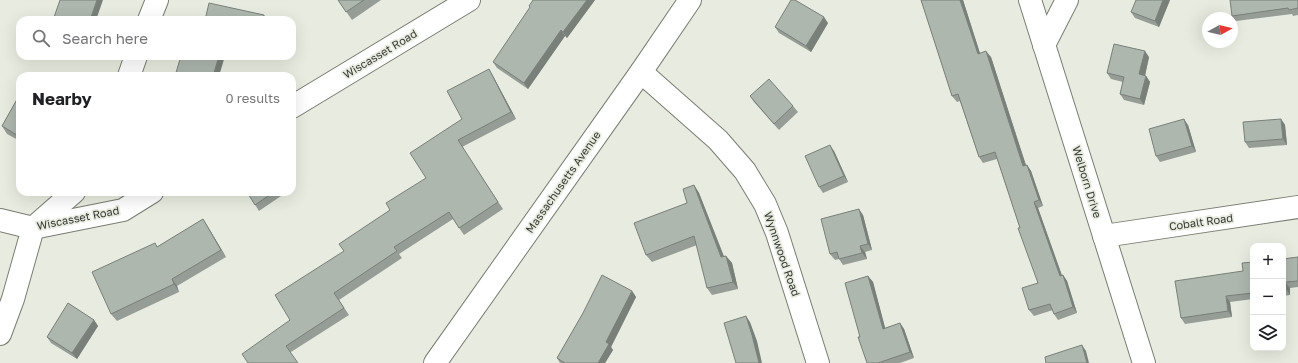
<!DOCTYPE html>
<meta charset="utf-8">
<style>
body{margin:0;font-family:"Golos Text",sans-serif;background:#f6f6f6;color:#202124}
.controls{position:absolute;right:12px;bottom:12px;display:grid;overflow:hidden;border-radius:8px;box-shadow:0 4px 16px #0002}
.controls button{width:36px;height:36px;display:grid;place-items:center;padding:0;border:0;border-bottom:1px solid #e0e0e0;background:#fff;color:#202124;font:20px sans-serif}
.compass{position:absolute;left:1202px;top:12px;width:36px;height:36px;border-radius:50%;background:#fff;box-shadow:0 4px 16px #0002;rotate:82deg}
.list{margin:0;padding:0;list-style:none}
h2{display:flex;justify-content:space-between;align-items:center;height:52px;margin:0;padding:0 16px;font-size:17px}
h2 small{font-size:13px;font-weight:400;color:#757577}
.icon{flex:none;width:22px;height:22px;fill:none;stroke:currentColor;stroke-width:2;stroke-linecap:round;stroke-linejoin:round}
.map{position:relative;flex:none;width:1298px;height:363px;overflow:hidden}
.search{position:absolute;background:#fff;box-shadow:0 4px 16px #0002;left:16px;top:16px;width:280px;height:44px;display:flex;align-items:center;gap:10px;box-sizing:border-box;padding:0 14px;border-radius:12px;color:#757577;font-size:15px}
.panel{position:absolute;background:#fff;box-shadow:0 4px 16px #0002;left:16px;top:72px;width:280px;height:124px;border-radius:12px}
.map>svg:first-child{display:block}
.lines{fill:none;stroke-linecap:round;stroke-linejoin:round}
.minor-casing{stroke:#797d72;stroke-width:24}
.secondary-casing{stroke:#797d72;stroke-width:24}
.minor{stroke:#fff;stroke-width:22}
.secondary{stroke:#fff;stroke-width:22}
.wall{fill:#959d96}
.shaded-wall{fill:#79807a}
.building{fill:#adb7ae;stroke:#79807a}
.labels{text-anchor:middle;stroke-width:3.5;stroke-linejoin:round;paint-order:stroke}
.street-label{font-size:11px;fill:#353732;stroke:#e8ece0}
</style>
<div class="map">
<svg width="1298" height="363" viewBox="0 0 1298 363">
<rect width="100%" height="100%" fill="#e8ece0"/>
<g class="lines">
<!-- minor casing -->
<g class="minor-casing">
<g id="minor">
<polyline points="1030,0 1144,363"/>
<polyline points="149,20 157,0"/>
<polyline points="1044,45 1067,0"/>
<polyline points="641,72 718,140 745,171 765,204 777,233 818,363"/>
<polyline points="129,76 136,56"/>
<polyline points="292,107 469,0"/>
<polyline points="0,220 33,228 123,210 152,192"/>
<polyline points="1104,236 1298,207"/>
<polyline points="0,334 13,299 33,228 74,192"/>
</g>
</g>
<!-- secondary casing -->
<g class="secondary-casing">
<polyline id="secondary" points="435,363 641,72 690,0"/>
</g>
<!-- minor -->
<use href="#minor" class="minor"/>
<!-- secondary -->
<use href="#secondary" class="secondary"/>
</g>
<!-- wall -->
<g class="wall">
<polygon points="338,0 381,0 352,20"/>
<polygon points="595,0 567,38 565,36 528,89 497,68 493,62 530,8 529,6"/>
<polygon points="921,0 963,0 980,53 991,57 1026,165 1027,165 1031,171 1043,206 1038,208 1062,275 1063,275 1067,281 1077,313 1058,320 1054,314 1053,310 1034,316 1029,310 1038,283 1020,228 997,159 983,163 979,157 960,101 957,102 952,96"/>
<polygon points="1170,0 1159,27 1135,18 1131,12"/>
<polygon points="1298,0 1298,15 1293,16 1292,14 1236,21 1232,16"/>
<polygon points="828,23 811,52 779,33 775,27"/>
<polygon points="242,56 261,56 260,60"/>
<polygon points="1149,57 1145,76 1146,76 1150,82 1144,105 1124,100 1120,94 1123,82 1111,79 1107,73"/>
<polygon points="489,69 493,76 516,119 462,147 503,209 464,235 453,219 399,254 402,258 339,300 349,315 291,352 248,363 290,320 344,251 426,178 462,119"/>
<polygon points="20,94 20,141 7,134 2,126"/>
<polygon points="750,96 793,106 798,112 779,130 754,102"/>
<polygon points="1281,119 1285,125 1287,145 1249,148 1245,142"/>
<polygon points="1188,125 1196,152 1160,162 1156,156"/>
<polygon points="834,151 848,182 823,193 819,187"/>
<polygon points="694,185 699,193 724,256 726,256 732,263 738,289 712,295 707,288 697,245 652,262 646,255 687,203"/>
<polygon points="247,192 278,192 281,196 259,211"/>
<polygon points="863,215 872,250 865,252 867,259 843,265 839,259 835,260 830,254"/>
<polygon points="203,219 208,227 226,257 177,286 179,292 117,321 111,314 155,243 157,247"/>
<polygon points="1298,257 1298,287 1290,288 1290,295 1283,296 1283,259"/>
<polygon points="1253,262 1253,299 1230,302 1232,317 1185,324 1181,318 1243,271"/>
<polygon points="868,276 873,282 885,328 900,323 904,329 914,358 900,363 867,363 860,337"/>
<polygon points="632,291 636,297 611,347 613,350 605,363 560,363 557,358 583,313"/>
<polygon points="94,320 98,326 77,359 51,343 47,337"/>
</g>
<!-- shaded-wall -->
<g class="shaded-wall">
<polygon points="97,0 103,0 96,20 90,20"/>
<polygon points="587,0 595,0 567,38 563,32"/>
<polygon points="960,0 963,0 982,60 978,54"/>
<polygon points="1163,0 1170,0 1159,27 1155,21"/>
<polygon points="264,15 267,20 263,20"/>
<polygon points="824,17 828,23 811,52 806,46"/>
<polygon points="561,30 565,36 528,89 524,83"/>
<polygon points="986,51 991,57 1028,172 1023,166"/>
<polygon points="1145,51 1149,57 1144,80 1139,74"/>
<polygon points="219,56 225,56 219,76 213,76"/>
<polygon points="257,56 261,56 260,60"/>
<polygon points="489,69 493,76 516,119 511,112"/>
<polygon points="1146,76 1150,82 1144,105 1140,99"/>
<polygon points="1184,119 1188,125 1196,152 1192,146"/>
<polygon points="1281,119 1285,125 1287,145 1283,139"/>
<polygon points="830,145 834,151 848,182 844,176"/>
<polygon points="1027,165 1031,171 1043,206 1039,200"/>
<polygon points="694,185 699,193 727,265 721,257"/>
<polygon points="1034,202 1038,208 1064,282 1060,276"/>
<polygon points="859,209 863,215 872,250 868,244"/>
<polygon points="203,219 208,227 226,257 221,250"/>
<polygon points="860,246 865,252 867,259 862,253"/>
<polygon points="726,256 732,263 738,289 733,282"/>
<polygon points="1063,275 1067,281 1077,313 1073,307"/>
<polygon points="868,276 873,282 887,335 883,329"/>
<polygon points="172,279 177,286 179,292 174,284"/>
<polygon points="1285,282 1290,288 1290,295 1286,289"/>
<polygon points="632,291 636,297 611,347 613,350 605,363 598,363 606,342"/>
<polygon points="1226,296 1230,302 1232,317 1228,311"/>
<polygon points="746,316 750,322 757,341 762,363 759,363"/>
<polygon points="94,320 98,326 77,359 72,353"/>
<polygon points="900,323 904,329 914,358 910,352"/>
<polygon points="1082,345 1086,351 1089,363 1087,363"/>
</g>
<!-- building -->
<g class="building">
<polygon points="60,0 97,0 90,20 53,20"/>
<polygon points="338,0 364,0 346,12"/>
<polygon points="533,0 587,0 563,32 561,30 524,83 493,62 530,7 529,6"/>
<polygon points="791,0 795,0 824,17 806,46 775,27"/>
<polygon points="921,0 960,0 978,54 986,51 1023,166 1027,165 1039,200 1034,202 1060,276 1063,275 1073,307 1054,314 1050,304 1029,310 1022,288 1038,283 1018,228 1020,228 995,152 979,157 958,94 952,96"/>
<polygon points="1136,0 1163,0 1155,21 1131,12"/>
<polygon points="1230,0 1298,0 1298,8 1289,10 1288,8 1232,16"/>
<polygon points="209,3 264,15 263,20 205,20"/>
<polygon points="1114,44 1145,51 1139,74 1146,76 1140,99 1120,94 1124,77 1107,73"/>
<polygon points="181,56 219,56 213,76 175,76"/>
<polygon points="489,69 511,112 458,140 498,202 459,228 449,212 394,247 397,251 334,293 344,308 286,346 298,363 248,363 242,354 290,320 275,295 344,251 339,244 390,210 386,203 426,178 410,153 462,119 447,91"/>
<polygon points="32,73 37,76 30,76"/>
<polygon points="769,79 793,106 774,124 750,96"/>
<polygon points="20,94 20,137 2,126"/>
<polygon points="1184,119 1192,146 1156,156 1149,129"/>
<polygon points="1281,119 1283,139 1245,142 1243,122"/>
<polygon points="830,145 844,176 819,187 805,156"/>
<polygon points="694,185 721,257 726,256 733,282 707,288 694,236 646,255 634,223 687,203 683,189"/>
<polygon points="247,192 274,192 255,205"/>
<polygon points="859,209 868,244 860,246 862,253 839,259 837,252 830,254 821,219"/>
<polygon points="203,219 221,250 172,279 174,284 111,314 92,272 155,243 157,247"/>
<polygon points="1298,257 1298,281 1285,282 1286,289 1283,289 1283,259"/>
<polygon points="1253,262 1253,293 1226,296 1228,311 1181,318 1175,281 1243,271 1242,263"/>
<polygon points="602,275 632,291 606,342 609,344 598,363 565,363 557,358 583,313"/>
<polygon points="868,276 883,329 900,323 910,352 878,363 867,363 858,337 860,337 845,283"/>
<polygon points="68,303 94,320 72,353 47,337"/>
<polygon points="746,316 752,335 759,363 736,363 724,323"/>
<polygon points="1082,345 1087,363 1046,363 1045,357"/>
</g>
<g class="labels">
<!-- street labels -->
<g class="street-label">
<text transform="translate(380 54) rotate(-31)" y="4">Wiscasset Road</text>
<text transform="translate(563 182) rotate(-55)" y="4">Massachusetts Avenue</text>
<text transform="translate(1087 182) rotate(73)" y="4">Welborn Drive</text>
<text transform="translate(78 218) rotate(-11)" y="4">Wiscasset Road</text>
<text transform="translate(1201 222) rotate(-8)" y="4">Cobalt Road</text>
<text transform="translate(782 254) rotate(71)" y="4">Wynnwood Road</text>
</g>
</g>
</svg>
<div class="controls">
<button>+</button>
<button>−</button>
<button><svg class="icon" aria-label="layers" viewBox="0 0 24 24"><path d="M12 4l9 5-9 5-9-5zM3 14l9 5 9-5"/></svg></button>
</div>
<svg class="compass" viewBox="-18 -18 36 36"><path d="M0-13l5 13h-10z" fill="#e53935"/><path d="M0 13l5-13h-10z" fill="#757577"/></svg>
<div class="search"><svg class="icon" aria-label="search" viewBox="0 0 24 24"><circle cx="10" cy="10" r="6"/><path d="M15 15l6 6"/></svg>Search here</div>
<section class="panel">
<h2>Nearby<small>0 results</small></h2>
<ul class="list">
</ul>
</section>
</div>
